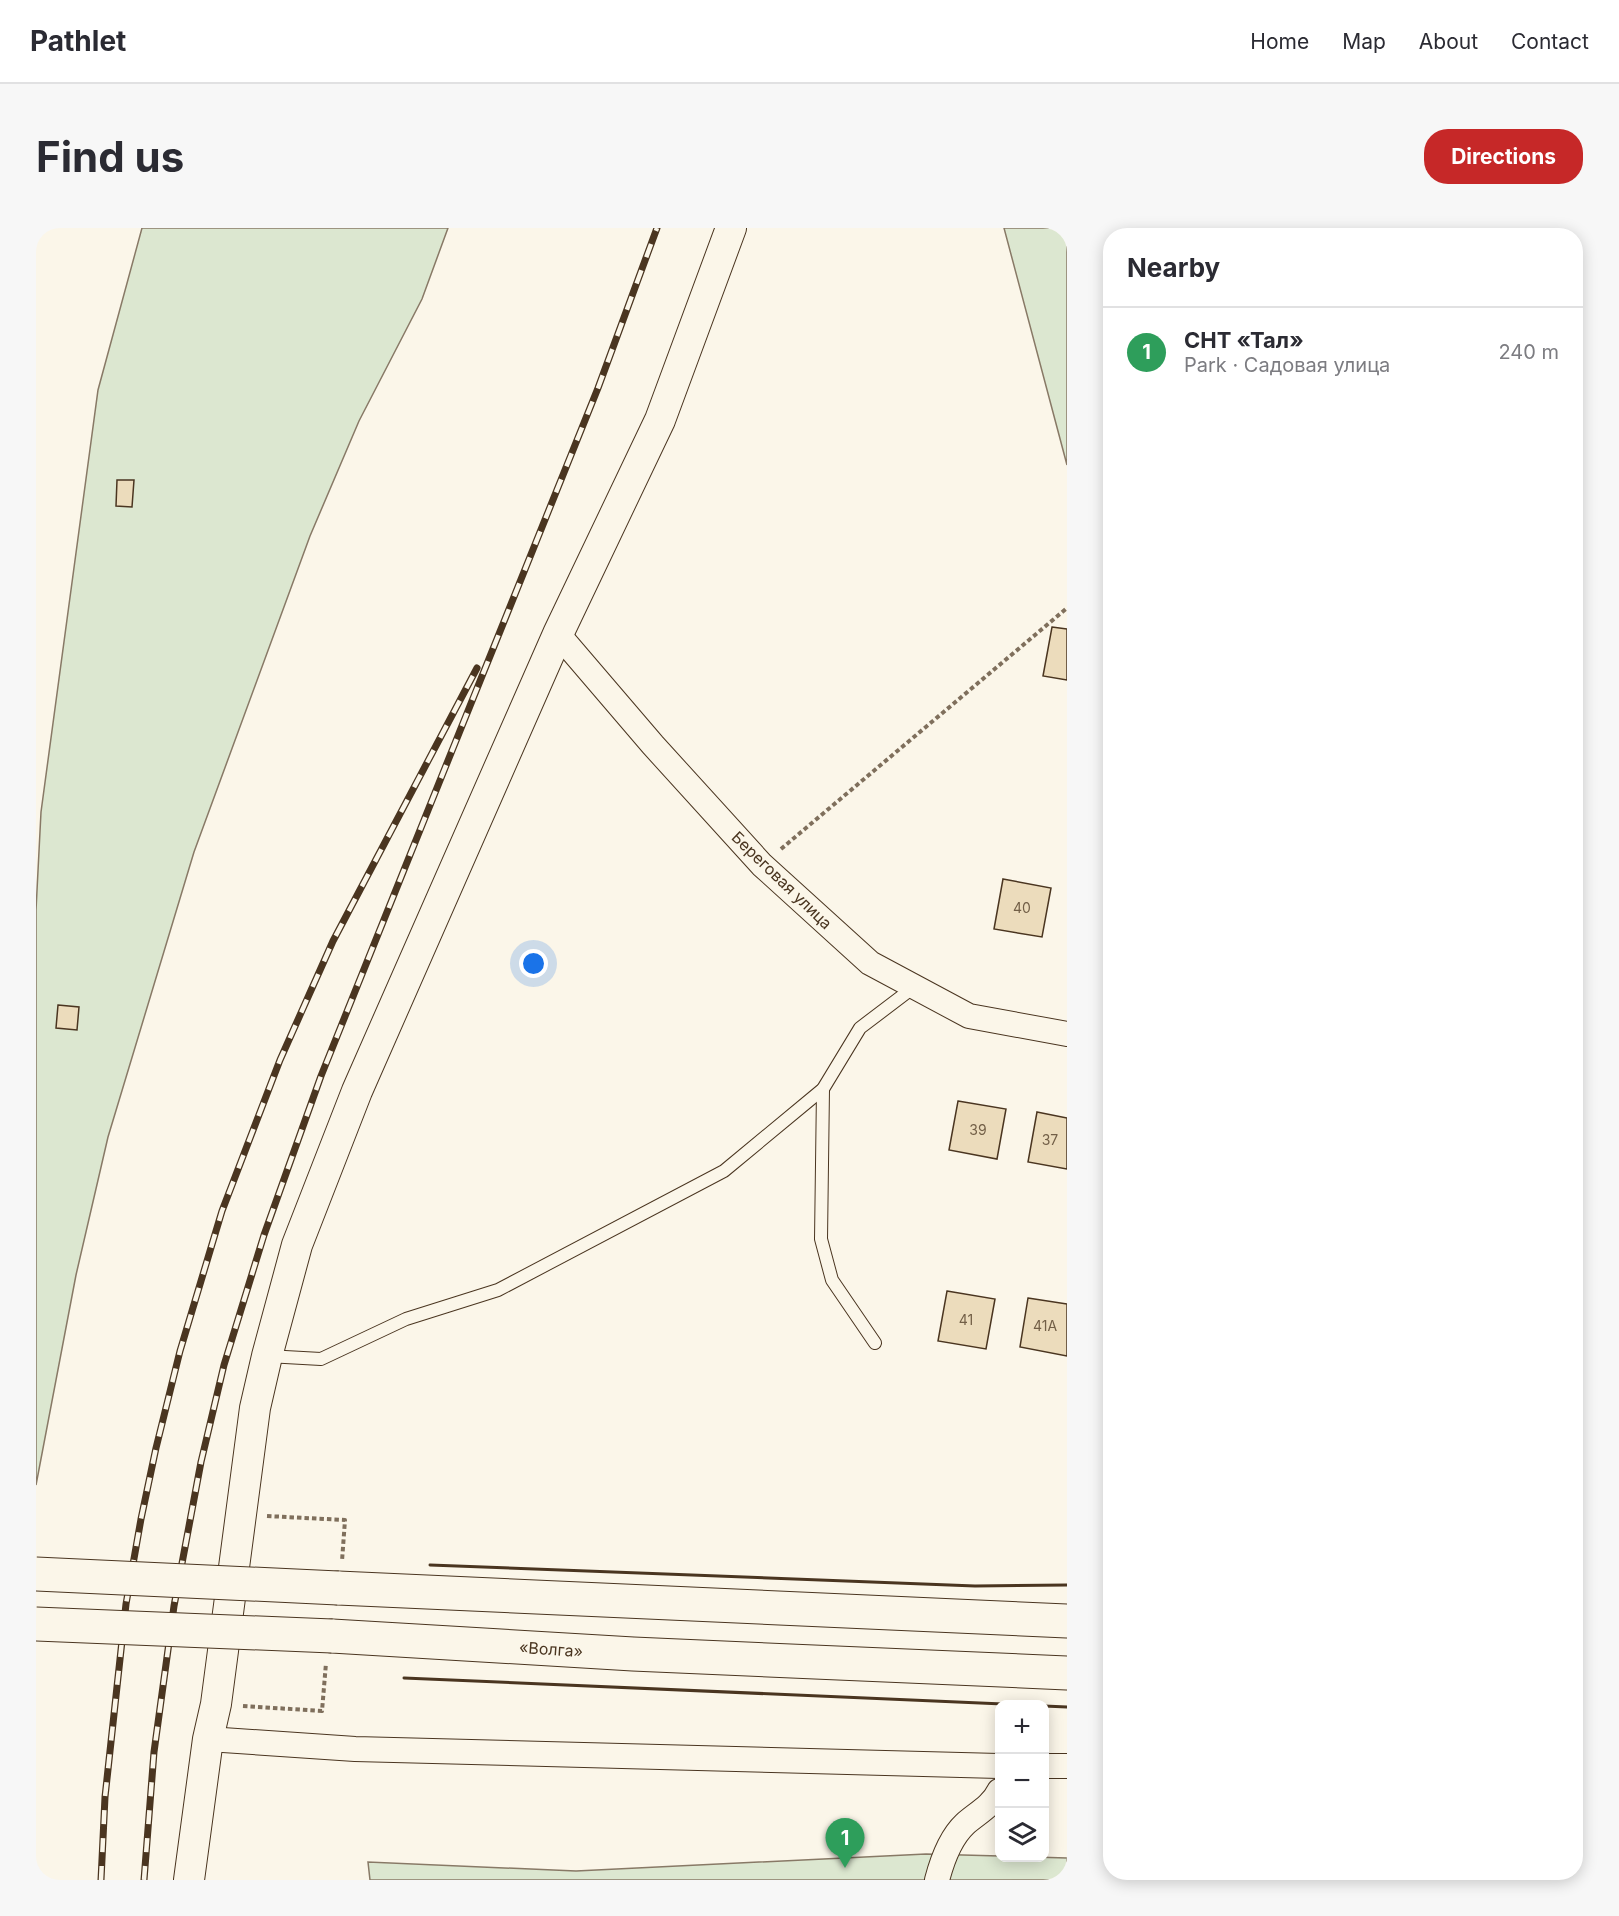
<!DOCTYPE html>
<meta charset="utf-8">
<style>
body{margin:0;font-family:Inter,sans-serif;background:#f7f7f7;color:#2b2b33}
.controls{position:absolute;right:18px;bottom:18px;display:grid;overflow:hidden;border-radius:12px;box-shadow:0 3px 15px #0003}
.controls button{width:54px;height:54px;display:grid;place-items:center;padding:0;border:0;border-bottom:2px solid #e1e1e2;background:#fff;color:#2b2b33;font:30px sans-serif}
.you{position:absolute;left:498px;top:736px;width:21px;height:21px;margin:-15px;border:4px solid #fff;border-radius:50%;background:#1a73e8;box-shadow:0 0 0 9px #1a73e833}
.badge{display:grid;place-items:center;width:39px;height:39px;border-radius:50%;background:#c62828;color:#fff;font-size:20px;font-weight:700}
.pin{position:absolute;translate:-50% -50px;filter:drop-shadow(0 2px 3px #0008)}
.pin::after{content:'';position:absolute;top:32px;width:21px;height:18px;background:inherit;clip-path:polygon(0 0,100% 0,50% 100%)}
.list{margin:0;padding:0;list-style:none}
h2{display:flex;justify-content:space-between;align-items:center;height:78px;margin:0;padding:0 24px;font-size:26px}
h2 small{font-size:20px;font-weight:400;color:#7c7c81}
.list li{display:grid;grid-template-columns:39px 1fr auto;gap:18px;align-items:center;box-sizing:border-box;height:90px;padding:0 24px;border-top:2px solid #e1e1e2}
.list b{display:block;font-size:22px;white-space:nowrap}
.list p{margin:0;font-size:20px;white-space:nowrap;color:#7c7c81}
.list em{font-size:20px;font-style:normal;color:#7c7c81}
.icon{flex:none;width:33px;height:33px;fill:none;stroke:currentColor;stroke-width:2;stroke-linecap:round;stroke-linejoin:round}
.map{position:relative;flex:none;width:1031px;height:1652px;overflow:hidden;border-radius:24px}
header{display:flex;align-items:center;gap:36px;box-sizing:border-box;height:84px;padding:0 30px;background:#fff;border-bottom:2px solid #e1e1e2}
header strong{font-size:28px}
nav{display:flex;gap:33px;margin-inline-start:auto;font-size:21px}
.intro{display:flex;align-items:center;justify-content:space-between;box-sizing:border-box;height:144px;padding:0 36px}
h1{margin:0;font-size:42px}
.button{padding:15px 27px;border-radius:24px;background:#c62828;color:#fff;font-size:21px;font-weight:700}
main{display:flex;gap:36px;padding:0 36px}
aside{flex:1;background:#fff;border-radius:24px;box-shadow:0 3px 15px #0003}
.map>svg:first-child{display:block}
.green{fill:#dce7d0;stroke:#887966;stroke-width:1.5}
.building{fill:#ecdcbc;stroke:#4a3520;stroke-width:1.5}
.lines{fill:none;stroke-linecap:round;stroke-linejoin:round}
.service-casing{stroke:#4a3520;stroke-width:14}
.minor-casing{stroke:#4a3520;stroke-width:26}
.tertiary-casing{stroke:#4a3520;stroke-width:32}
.trunk-casing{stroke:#4a3520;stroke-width:35}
.path{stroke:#7f6f5c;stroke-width:4;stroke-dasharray:4.5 3;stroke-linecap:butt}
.service{stroke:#fbf6e9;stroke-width:12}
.minor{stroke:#fbf6e9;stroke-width:24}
.tertiary{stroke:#fbf6e9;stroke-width:30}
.trunk{stroke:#fbf6e9;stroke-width:33}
.rail-casing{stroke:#4a3520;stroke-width:7}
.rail{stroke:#fbf6e9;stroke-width:4.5;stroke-dasharray:14;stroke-linecap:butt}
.trunk-bridge-casing{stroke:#4a3520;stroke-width:35;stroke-linecap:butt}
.trunk-bridge{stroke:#fbf6e9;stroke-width:33}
.wall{stroke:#4a3520;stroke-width:3}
.labels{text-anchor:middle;stroke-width:4.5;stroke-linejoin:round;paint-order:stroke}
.number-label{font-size:14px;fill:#725f47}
.street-label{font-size:16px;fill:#4a3520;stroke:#fbf6e9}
</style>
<header>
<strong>Pathlet</strong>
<nav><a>Home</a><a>Map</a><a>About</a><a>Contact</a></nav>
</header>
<div class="intro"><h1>Find us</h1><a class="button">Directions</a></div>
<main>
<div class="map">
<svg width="1031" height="1652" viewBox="0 0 1031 1652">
<rect width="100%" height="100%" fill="#fbf6e9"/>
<!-- green -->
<g class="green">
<polygon points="106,0 412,0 386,71 323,193 274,308 158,624 72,909 40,1047 0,1257 0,682 5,584 62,162"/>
<polygon points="968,0 1031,0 1031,237"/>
<polygon points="890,1626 1031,1630 1031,1652 334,1652 332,1634 540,1643"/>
</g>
<!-- building -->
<g class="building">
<polygon points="81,252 98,252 96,279 80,278"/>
<polygon points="1016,399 1031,401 1031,452 1007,448"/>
<polygon points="967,651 1015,660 1006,709 958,701"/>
<polygon points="22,777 43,779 41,802 20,800"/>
<polygon points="922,873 970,881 961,931 913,922"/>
<polygon points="1001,884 1031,890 1031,941 992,934"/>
<polygon points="911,1063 959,1071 950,1121 902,1113"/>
<polygon points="992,1070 1031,1076 1031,1128 984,1119"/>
</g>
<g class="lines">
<!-- service casing -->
<g class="service-casing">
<g id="service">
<polyline points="787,861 785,1011 796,1052 839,1115"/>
<polyline points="231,1128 285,1131 370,1091 462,1062 688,943 787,861 824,800 878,759"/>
</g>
</g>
<!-- minor casing -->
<g class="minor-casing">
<g id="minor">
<polyline points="522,406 617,517 726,637 834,735 933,788 1031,806"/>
<polyline points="172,1511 319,1521 963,1538"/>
<polyline points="1008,1538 1031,1538"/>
<path d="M 901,1652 C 906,1633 914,1610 929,1596 C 940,1586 956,1578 963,1563"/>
</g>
</g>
<!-- tertiary casing -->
<g class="tertiary-casing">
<polyline id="tertiary" points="153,1652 172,1511 180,1476 219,1180 231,1128 261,1017 321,863 522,406 624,192 695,0"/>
</g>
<!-- trunk casing -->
<g class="trunk-casing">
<g id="trunk">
<polyline points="302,1360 1031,1393"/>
<polyline points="296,1408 597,1426 1031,1445"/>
</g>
</g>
<!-- path -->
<g class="path">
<polyline points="745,621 1031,380"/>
<polyline points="231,1288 309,1292 306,1333"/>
<polyline points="207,1478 286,1483 290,1435"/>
</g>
<!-- service -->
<use href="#service" class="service"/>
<!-- minor -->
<use href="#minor" class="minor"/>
<!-- tertiary -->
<use href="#tertiary" class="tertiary"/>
<!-- trunk -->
<use href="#trunk" class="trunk"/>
<!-- rail casing -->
<g class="rail-casing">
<g id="rail">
<polyline points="65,1652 69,1569 90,1376 105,1291 120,1220 144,1123 186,983 244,832 297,713 441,440"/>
<polyline points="108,1652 118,1524 138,1378 165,1234 188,1137 228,1007 285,848 562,160 621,0"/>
</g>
</g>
<!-- rail -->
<use href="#rail" class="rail"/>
<!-- trunk-bridge casing -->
<g class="trunk-bridge-casing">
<g id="trunk-bridge">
<polyline points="0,1346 302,1360"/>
<polyline points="0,1396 296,1408"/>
</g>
</g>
<!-- trunk-bridge -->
<use href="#trunk-bridge" class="trunk-bridge"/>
<!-- wall -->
<g class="wall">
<polyline points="394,1337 939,1358 1031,1357"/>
<polyline points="368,1450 967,1476"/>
<polyline points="1008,1478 1031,1479"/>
</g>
</g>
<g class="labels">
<!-- number labels -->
<g class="number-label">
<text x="986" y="685">40</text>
<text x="942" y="907">39</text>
<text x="1014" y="917">37</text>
<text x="930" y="1097">41</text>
<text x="1009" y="1103">41А</text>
</g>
<!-- street labels -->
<g class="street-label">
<text transform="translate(746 652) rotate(44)" y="6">Береговая улица</text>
<text transform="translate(515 1421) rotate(4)" y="6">«Волга»</text>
</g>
</g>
</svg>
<div class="controls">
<button>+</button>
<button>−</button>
<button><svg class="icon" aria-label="layers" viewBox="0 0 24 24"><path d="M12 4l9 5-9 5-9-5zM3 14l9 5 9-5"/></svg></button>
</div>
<div class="you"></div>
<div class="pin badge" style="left:809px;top:1640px;background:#2e9e5b">1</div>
</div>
<aside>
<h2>Nearby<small></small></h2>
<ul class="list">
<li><span class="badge" style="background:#2e9e5b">1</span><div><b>СНТ «Тал»</b><p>Park · Садовая улица</p></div><em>240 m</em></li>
</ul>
</aside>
</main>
